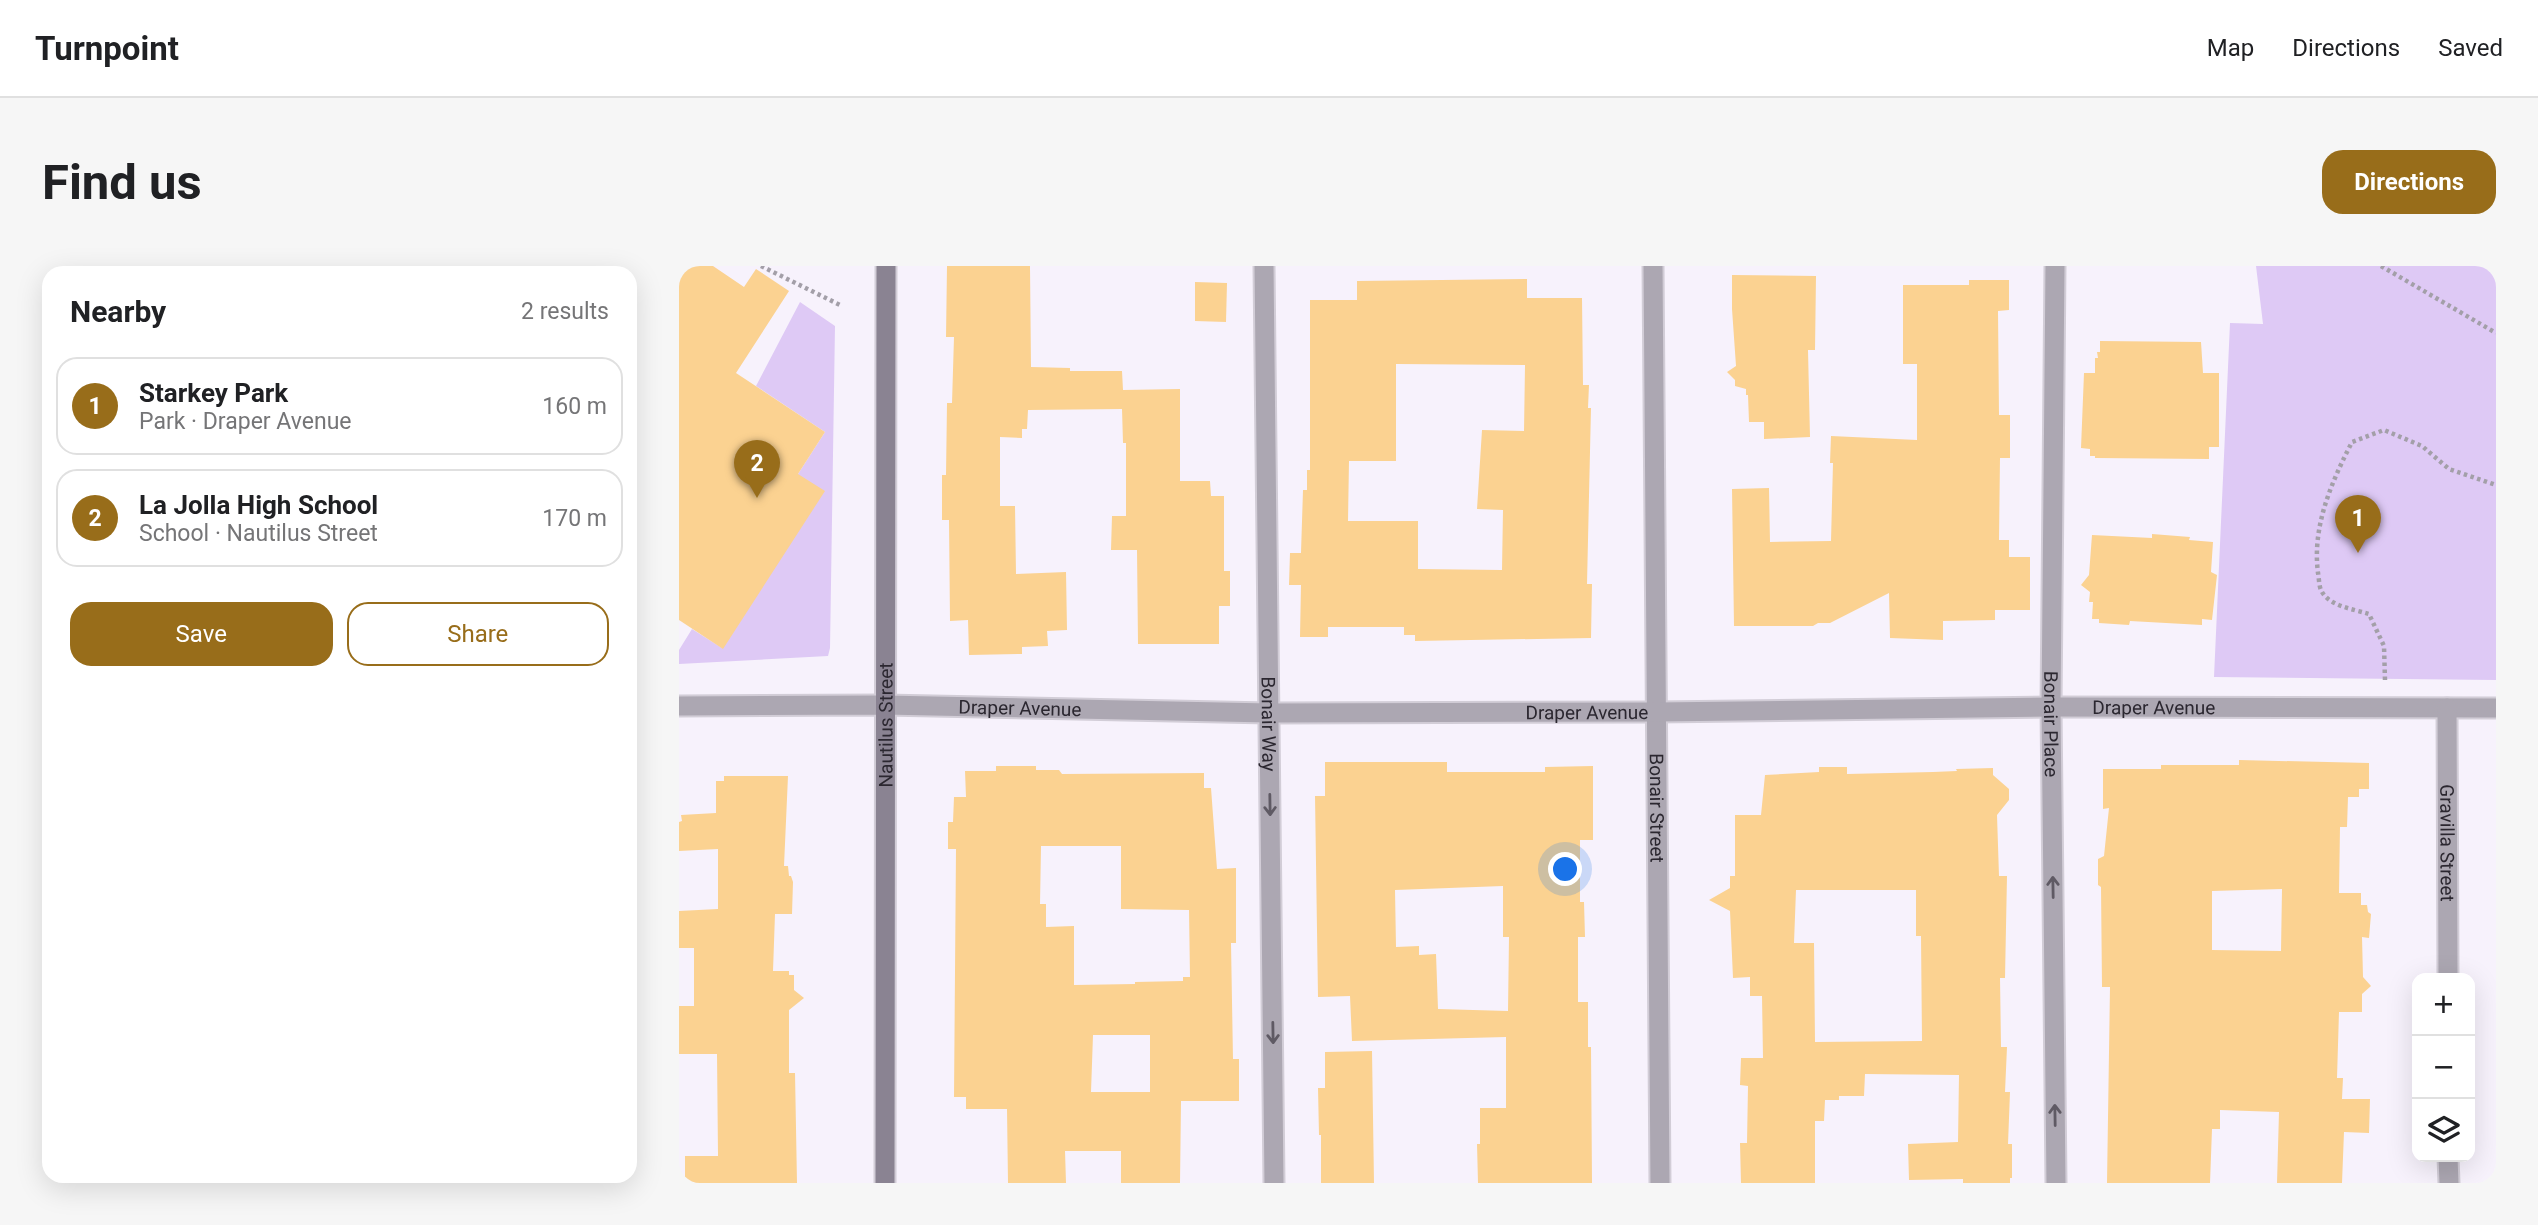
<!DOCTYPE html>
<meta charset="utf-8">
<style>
body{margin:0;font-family:Roboto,sans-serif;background:#f6f6f6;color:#202124}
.controls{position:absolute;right:21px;bottom:21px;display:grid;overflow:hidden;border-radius:14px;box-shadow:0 7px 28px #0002}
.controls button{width:63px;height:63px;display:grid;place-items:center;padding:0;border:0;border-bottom:2px solid #e0e0e0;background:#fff;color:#202124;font:35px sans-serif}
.you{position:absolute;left:887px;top:604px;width:24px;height:24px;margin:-18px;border:5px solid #fff;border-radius:50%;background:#1a73e8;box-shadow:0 0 0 10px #1a73e833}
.badge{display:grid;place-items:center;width:46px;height:46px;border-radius:50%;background:#986d1a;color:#fff;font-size:23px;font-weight:700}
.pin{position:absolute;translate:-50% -58px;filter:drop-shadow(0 2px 4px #0008)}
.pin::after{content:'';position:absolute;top:37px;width:24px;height:21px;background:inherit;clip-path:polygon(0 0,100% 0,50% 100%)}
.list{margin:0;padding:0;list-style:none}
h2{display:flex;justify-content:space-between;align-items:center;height:91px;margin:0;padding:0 28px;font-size:30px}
h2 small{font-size:23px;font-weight:400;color:#757577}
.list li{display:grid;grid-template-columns:46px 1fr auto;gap:21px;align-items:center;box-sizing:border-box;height:98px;margin:0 14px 14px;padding:0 14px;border:2px solid #e0e0e0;border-radius:21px}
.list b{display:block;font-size:26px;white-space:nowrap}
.list p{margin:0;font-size:23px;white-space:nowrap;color:#757577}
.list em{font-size:23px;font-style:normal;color:#757577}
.actions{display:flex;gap:14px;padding:21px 28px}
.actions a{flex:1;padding:16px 0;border:2px solid #986d1a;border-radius:21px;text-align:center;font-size:24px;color:#986d1a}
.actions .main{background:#986d1a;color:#fff}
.icon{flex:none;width:38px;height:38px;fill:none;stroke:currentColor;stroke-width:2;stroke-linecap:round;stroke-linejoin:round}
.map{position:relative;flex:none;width:1817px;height:917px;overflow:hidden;border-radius:21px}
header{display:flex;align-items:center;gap:42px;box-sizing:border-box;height:98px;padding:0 35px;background:#fff;border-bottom:2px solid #e0e0e0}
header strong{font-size:33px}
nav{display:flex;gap:38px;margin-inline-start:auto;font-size:24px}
.intro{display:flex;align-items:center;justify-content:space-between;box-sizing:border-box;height:168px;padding:0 42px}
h1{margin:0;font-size:49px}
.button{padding:18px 32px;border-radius:21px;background:#986d1a;color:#fff;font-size:24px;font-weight:700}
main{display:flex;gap:42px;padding:0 42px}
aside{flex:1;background:#fff;border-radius:21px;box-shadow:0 7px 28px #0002}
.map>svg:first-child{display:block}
.green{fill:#dec9f5}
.building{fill:#fbd291;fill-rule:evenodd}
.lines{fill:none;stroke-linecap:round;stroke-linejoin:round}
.minor-casing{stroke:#d2cdd7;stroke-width:23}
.secondary-casing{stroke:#d2cdd7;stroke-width:23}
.path{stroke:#a39fa8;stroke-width:4.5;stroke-dasharray:3.5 3.5;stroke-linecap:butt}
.minor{stroke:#aca7b2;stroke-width:19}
.secondary{stroke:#8a8392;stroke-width:19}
.oneway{stroke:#5f5a64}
.labels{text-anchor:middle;stroke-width:6;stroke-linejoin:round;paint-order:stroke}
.street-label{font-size:19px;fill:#2b2730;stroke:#f7f2fc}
</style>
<header>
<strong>Turnpoint</strong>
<nav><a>Map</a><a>Directions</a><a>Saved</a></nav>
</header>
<div class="intro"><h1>Find us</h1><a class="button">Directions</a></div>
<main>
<aside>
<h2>Nearby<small>2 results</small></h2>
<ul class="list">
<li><span class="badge">1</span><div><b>Starkey Park</b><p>Park · Draper Avenue</p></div><em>160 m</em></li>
<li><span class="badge">2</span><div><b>La Jolla High School</b><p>School · Nautilus Street</p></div><em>170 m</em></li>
</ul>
<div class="actions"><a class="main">Save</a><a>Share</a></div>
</aside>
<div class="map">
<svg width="1817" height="917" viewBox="0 0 1817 917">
<rect width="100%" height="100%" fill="#f7f2fc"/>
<!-- green -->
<g class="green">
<polygon points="1577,0 1817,0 1817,414 1535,411 1551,57 1584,58"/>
<polygon points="121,36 156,60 151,382 149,390 0,398 0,384 13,363 43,382 119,208 146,166 77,120"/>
</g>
<!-- building -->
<g class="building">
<polygon points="8,0 34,0 65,21 77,3 110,25 57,107 146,166 119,208 146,225 44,383 0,354 0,12"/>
<polygon points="268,0 351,0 352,101 391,102 391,105 443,105 444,124 501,123 501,215 531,215 532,230 545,230 545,305 551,305 551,340 540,340 540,378 459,378 458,284 432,284 433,250 447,250 447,177 444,177 443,143 349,144 348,163 343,163 343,172 321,171 321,240 336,240 337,308 387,306 388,364 368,365 369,380 343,381 343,388 290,389 289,354 271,355 270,254 263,254 263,209 267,209 268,137 273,137 275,71 267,71"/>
<polygon points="1053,9 1137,10 1136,84 1129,84 1131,171 1085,173 1085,156 1070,156 1069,129 1067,129 1067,123 1056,120 1056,114 1048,106 1057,100 1053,43"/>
<path d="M 848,13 L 848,32 L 903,32 L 904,119 L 910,119 L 909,142 L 912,142 L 908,318 L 913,318 L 912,372 L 736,375 L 736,369 L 725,369 L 725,361 L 649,361 L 649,371 L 621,371 L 622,319 L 610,319 L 611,287 L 622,287 L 624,224 L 628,224 L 628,204 L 631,204 L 631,34 L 678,34 L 678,15 ZM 717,98 L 846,99 L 845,165 L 803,164 L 798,243 L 824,244 L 823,304 L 739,303 L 739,255 L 669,255 L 670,195 L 717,195 Z"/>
<polygon points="1290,14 1330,14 1330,44 1319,45 1320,149 1331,149 1331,192 1321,192 1320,274 1330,274 1330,291 1351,291 1351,344 1316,344 1316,354 1264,355 1264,374 1211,372 1210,327 1151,357 1139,357 1134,360 1055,360 1053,223 1090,222 1091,276 1152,275 1154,197 1151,197 1152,170 1238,174 1238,98 1224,98 1224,19 1290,19"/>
<polygon points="516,16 548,17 547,56 516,55"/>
<polygon points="1421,75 1522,76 1524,107 1540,107 1540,181 1530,181 1530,193 1416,192 1416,190 1411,190 1411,183 1402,182 1405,107 1416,107 1416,92 1419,92 1418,86 1421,86"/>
<polygon points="1473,268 1511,271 1510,274 1534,276 1532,306 1538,309 1533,354 1523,353 1523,359 1451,355 1450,359 1420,357 1420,353 1413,353 1414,336 1410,336 1411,326 1402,319 1410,309 1413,269 1473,272"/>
<path d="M 1560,494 L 1690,497 L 1690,523 L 1680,523 L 1680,531 L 1669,531 L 1668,561 L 1661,561 L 1660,627 L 1682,627 L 1682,639 L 1688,639 L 1689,646 L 1692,648 L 1690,672 L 1683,671 L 1684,711 L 1692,720 L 1683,728 L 1683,746 L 1660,746 L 1658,812 L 1664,812 L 1663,833 L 1691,833 L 1690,867 L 1665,866 L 1663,917 L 1598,917 L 1600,846 L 1541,844 L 1541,863 L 1533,863 L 1531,917 L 1428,917 L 1431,721 L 1423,721 L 1422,621 L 1419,619 L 1419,593 L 1425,590 L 1430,542 L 1424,543 L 1424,503 L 1482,503 L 1482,499 L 1560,499 ZM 1603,623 L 1602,685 L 1533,684 L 1533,625 Z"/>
<path d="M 646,496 L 768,496 L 768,506 L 866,506 L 866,501 L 914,500 L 914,574 L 901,574 L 901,636 L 905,636 L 906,671 L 899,671 L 899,736 L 909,736 L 909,781 L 912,781 L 913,917 L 799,917 L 798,878 L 801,878 L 801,842 L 827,842 L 827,771 L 673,775 L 671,730 L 639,731 L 636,530 L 646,530 ZM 824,620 L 824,671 L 830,671 L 829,745 L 759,743 L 757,688 L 740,689 L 740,680 L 717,681 L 716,624 Z"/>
<path d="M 317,500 L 357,500 L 357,504 L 380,504 L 383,508 L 525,507 L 525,522 L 532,522 L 538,603 L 557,602 L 557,677 L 552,677 L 554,793 L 560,793 L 560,835 L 502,835 L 501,917 L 442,917 L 442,885 L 386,885 L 387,917 L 329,917 L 328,843 L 287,843 L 287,831 L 275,831 L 277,583 L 269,583 L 269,556 L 274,556 L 275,531 L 287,531 L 286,505 L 317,505 ZM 362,580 L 442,580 L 442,643 L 510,644 L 511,711 L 504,711 L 504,715 L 456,716 L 456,718 L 395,719 L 395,660 L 367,661 L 367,638 L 361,638 ZM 414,769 L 471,769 L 471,826 L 412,826 Z"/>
<path d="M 1140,501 L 1168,501 L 1168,508 L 1254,506 L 1278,505 L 1277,503 L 1314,502 L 1314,509 L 1330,523 L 1330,534 L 1318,549 L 1320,610 L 1328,610 L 1326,712 L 1321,712 L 1322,781 L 1328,781 L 1326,826 L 1331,826 L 1329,878 L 1333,878 L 1333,912 L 1331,912 L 1331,917 L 1284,917 L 1284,913 L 1230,914 L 1229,878 L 1279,876 L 1280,809 L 1186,808 L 1185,830 L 1160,830 L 1160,834 L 1146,834 L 1145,855 L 1136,855 L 1136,917 L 1062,917 L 1061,877 L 1068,877 L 1069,820 L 1061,819 L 1062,792 L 1084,792 L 1083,730 L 1071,730 L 1071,711 L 1054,712 L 1051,645 L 1030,634 L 1051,622 L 1051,610 L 1056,610 L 1056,549 L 1082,549 L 1086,509 L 1140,506 ZM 1117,624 L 1237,624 L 1237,670 L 1242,670 L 1243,775 L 1136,776 L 1135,677 L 1115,677 Z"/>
<polygon points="45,510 109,510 105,600 109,600 110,610 112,610 114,616 113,648 96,648 94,705 110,705 110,709 115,709 115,724 125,732 110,744 110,807 116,807 118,917 6,917 6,890 39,890 38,788 0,788 0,740 15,740 15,682 0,682 0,645 39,643 39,583 0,585 0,556 3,555 2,549 37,547 37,515 45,515"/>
<polygon points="693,785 695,917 642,917 642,869 640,869 639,822 646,822 646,786"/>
</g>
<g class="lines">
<!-- minor casing -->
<g class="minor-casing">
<g id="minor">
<path id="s1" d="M 585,0 L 595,917"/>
<path id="s2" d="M 974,0 L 981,917"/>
<path id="s3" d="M 1376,0 L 1372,441 L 1377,917"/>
<path id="s4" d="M 0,440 L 206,439 L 590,447 L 979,446 L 1372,441 L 1817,442"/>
<path id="s5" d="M 1768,442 L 1769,712"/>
<polyline points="1769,891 1770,917"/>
</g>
</g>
<!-- secondary casing -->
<g class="secondary-casing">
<g id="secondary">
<path id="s6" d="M 206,917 L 207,0"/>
</g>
</g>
<!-- path -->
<g class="path">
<polyline points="82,0 161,39"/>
<polyline points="1702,0 1817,67"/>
<path d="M 1706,414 L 1705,380 L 1690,348 C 1674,343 1649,340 1642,324 C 1640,320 1640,312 1639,307 C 1633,261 1652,217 1673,176 L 1705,164 L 1743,180 L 1770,203 L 1817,219"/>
</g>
<!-- minor -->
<use href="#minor" class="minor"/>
<!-- secondary -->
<use href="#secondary" class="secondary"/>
</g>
<!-- one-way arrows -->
<defs><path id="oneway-shaft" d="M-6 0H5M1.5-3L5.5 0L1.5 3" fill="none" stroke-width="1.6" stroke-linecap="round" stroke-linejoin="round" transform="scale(1.75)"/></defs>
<g class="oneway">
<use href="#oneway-shaft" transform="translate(591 539) rotate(89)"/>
<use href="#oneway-shaft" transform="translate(1374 621) rotate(-91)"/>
<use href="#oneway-shaft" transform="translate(594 767) rotate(89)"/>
<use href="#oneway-shaft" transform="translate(1376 849) rotate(-91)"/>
</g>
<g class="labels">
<!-- street labels -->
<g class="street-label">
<text dy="7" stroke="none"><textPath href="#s4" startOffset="1475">Draper Avenue</textPath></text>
<text dy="7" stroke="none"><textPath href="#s4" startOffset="341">Draper Avenue</textPath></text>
<text dy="7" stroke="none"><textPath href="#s4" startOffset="908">Draper Avenue</textPath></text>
<text dy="7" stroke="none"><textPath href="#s6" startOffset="458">Nautilus Street</textPath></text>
<text dy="7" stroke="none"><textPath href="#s1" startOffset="458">Bonair Way</textPath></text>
<text dy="7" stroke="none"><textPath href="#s3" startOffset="458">Bonair Place</textPath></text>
<text dy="7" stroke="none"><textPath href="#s2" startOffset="542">Bonair Street</textPath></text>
<text dy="7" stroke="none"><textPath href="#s5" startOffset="135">Gravilla Street</textPath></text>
</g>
</g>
</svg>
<div class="controls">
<button>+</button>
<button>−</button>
<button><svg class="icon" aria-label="layers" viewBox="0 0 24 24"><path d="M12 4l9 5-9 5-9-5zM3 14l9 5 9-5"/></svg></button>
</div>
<div class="you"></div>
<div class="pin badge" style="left:1679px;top:287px">1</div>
<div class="pin badge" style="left:78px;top:232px">2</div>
</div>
</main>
